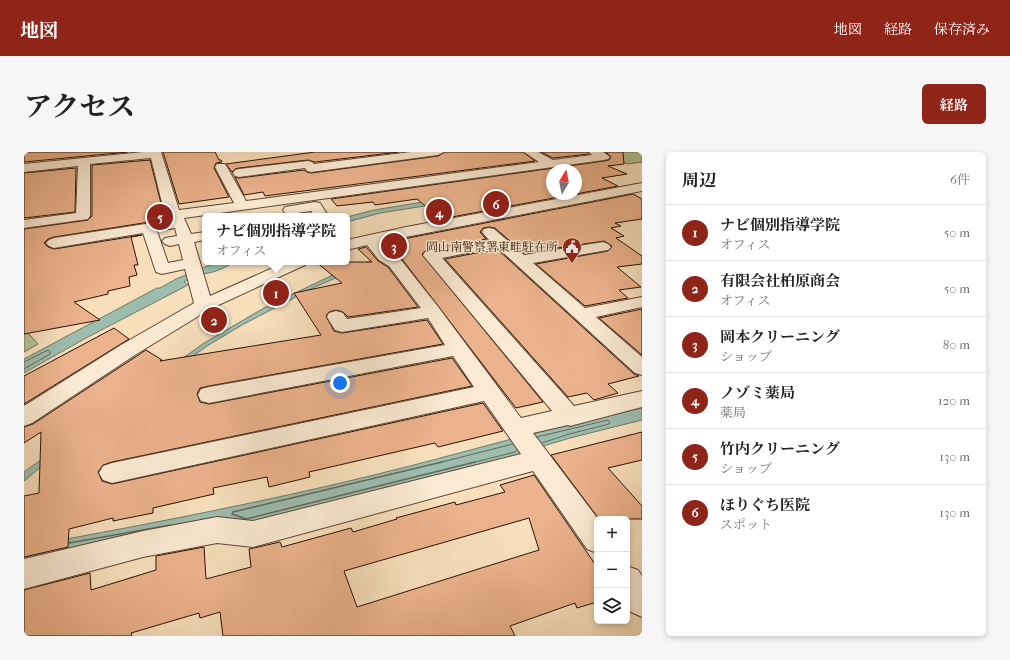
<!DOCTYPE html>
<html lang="ja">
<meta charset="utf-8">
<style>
body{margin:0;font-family:"IM FELL French Canon","Noto Serif JP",serif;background:#f6f6f6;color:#202124}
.controls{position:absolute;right:12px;bottom:12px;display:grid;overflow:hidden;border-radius:6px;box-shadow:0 2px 6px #0003}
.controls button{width:36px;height:36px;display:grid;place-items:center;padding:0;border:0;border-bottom:1px solid #e0e0e0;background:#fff;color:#202124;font:20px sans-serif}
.compass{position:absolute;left:522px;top:12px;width:36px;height:36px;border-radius:50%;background:#fff;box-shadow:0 2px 6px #0003;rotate:10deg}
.you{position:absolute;left:316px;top:231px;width:14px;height:14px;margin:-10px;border:3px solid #fff;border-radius:50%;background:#1a73e8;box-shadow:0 0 0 6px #1a73e833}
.badge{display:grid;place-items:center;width:26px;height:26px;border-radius:50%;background:#8f2418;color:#fff;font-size:13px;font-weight:700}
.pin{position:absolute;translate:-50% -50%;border:2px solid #fff;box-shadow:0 1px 4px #0006}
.popup{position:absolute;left:178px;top:61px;width:148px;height:52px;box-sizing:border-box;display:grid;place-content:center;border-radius:6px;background:#fff;filter:drop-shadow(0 1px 3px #0005);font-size:13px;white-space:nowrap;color:#757577}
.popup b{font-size:15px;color:#202124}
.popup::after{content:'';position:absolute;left:50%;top:100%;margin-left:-8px;border:8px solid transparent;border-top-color:#fff}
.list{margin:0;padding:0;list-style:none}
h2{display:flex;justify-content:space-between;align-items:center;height:52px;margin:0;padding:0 16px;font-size:17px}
h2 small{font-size:13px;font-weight:400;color:#757577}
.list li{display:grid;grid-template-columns:26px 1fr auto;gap:12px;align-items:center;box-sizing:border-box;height:56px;padding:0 16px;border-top:1px solid #e0e0e0}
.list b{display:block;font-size:15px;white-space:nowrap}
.list p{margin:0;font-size:13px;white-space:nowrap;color:#757577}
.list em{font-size:13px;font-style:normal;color:#757577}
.icon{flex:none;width:22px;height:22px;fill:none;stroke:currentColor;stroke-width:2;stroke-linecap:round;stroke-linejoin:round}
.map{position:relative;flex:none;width:618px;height:484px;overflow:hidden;border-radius:6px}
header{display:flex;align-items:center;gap:24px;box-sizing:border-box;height:56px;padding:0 20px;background:#8f2418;color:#fff}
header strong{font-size:19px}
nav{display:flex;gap:22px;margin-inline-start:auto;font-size:14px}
.intro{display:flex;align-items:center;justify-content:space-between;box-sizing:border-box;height:96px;padding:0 24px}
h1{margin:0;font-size:28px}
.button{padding:10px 18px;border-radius:6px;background:#8f2418;color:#fff;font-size:14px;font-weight:700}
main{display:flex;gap:24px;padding:0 24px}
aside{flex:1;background:#fff;border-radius:6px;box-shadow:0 2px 6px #0003}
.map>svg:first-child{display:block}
.green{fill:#b6c396;stroke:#706a4c}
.water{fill:#9dbdaf;stroke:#6f786a}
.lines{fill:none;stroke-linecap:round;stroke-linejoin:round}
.shore-far1{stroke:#646759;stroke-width:1}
.shore{stroke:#646759;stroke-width:1.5}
.stream{fill:#6f786a;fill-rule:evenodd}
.building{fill:#ebb38d;stroke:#2b1103;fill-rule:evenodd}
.minor-casing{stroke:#5e4431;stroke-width:2}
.minor{fill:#faead3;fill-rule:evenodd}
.labels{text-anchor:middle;stroke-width:3;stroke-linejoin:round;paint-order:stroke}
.far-poi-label{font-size:12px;fill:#2b1103;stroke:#faead3;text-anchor:end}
</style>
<header>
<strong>地図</strong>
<nav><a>地図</a><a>経路</a><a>保存済み</a></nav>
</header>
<div class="intro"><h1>アクセス</h1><a class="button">経路</a></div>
<main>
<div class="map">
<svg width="618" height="484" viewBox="0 0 618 484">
<rect width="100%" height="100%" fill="#f7dfbc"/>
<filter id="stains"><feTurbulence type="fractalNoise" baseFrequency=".005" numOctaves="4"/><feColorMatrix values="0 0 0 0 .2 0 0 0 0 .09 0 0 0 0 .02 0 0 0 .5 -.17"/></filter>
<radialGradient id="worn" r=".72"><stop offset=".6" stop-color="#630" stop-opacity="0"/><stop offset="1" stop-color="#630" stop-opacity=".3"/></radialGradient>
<!-- green -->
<g class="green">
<polygon points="578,0 618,0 618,10 603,12"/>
<polygon points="4,181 14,192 0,200 0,182"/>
</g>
<!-- water -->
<g class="water">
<polygon points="528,29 439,48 356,61 323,70 323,65 350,58"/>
<polygon points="518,74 487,83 340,115 323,121 291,135 218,173 183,194 24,309 0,329 0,320 180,191 240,156 321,117 339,111 455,85"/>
<path d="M 193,110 L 211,110 C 203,114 193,120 184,121 C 176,123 167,124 160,130 L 164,133 L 62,186 L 0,221 L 0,207 L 133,136 L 136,136 L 152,127 Z"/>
<path d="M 618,256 L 618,268 L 546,286 L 496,301 L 495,304 L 221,371 L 204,366 L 0,416 L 0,405 L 21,391 C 130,371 239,350 346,324 C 437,302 527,274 618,256 Z"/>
</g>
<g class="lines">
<!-- shore-far1 -->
<g class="shore-far1">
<polyline points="0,210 24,198 26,200 26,202 0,217"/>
<polyline points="513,285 584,268 586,270 585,272 545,282 518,291"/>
<polyline points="414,311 489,292"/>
<polyline points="447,311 491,300 493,298"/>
</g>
<!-- shore -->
<g class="shore">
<polyline points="418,310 209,360 208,362 222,367 451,310"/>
<polyline points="45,391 147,373"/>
</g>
<!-- stream -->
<polygon class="stream" points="0,75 3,75 3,76 0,77"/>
</g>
<!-- building -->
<g class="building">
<polygon points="0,0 104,0 0,10"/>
<polygon points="139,0 191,0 195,8 197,8 198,10 192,11 190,16 205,45 155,52"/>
<polygon points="291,0 375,0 291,10 284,8 215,16 211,17 208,20 202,12"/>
<polygon points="421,0 499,0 511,9 241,44 239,40 220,43 211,25 215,26 280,18 283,20 287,21 414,4"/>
<polygon points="517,0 564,0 565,2 529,6"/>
<polygon points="582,0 599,0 600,12 584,14 603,22 578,26 594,34 552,42 552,18 528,18 528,42 551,42 417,67 393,47 351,53 349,50 313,54 307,47 580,9 585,8 587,5"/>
<polygon points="126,8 138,55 145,67 30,85 24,87 20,91 24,95 30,97 118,83 107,85 114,113 110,113 113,123 105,125 106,134 84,139 84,142 50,150 76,168 0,182 0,77 64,68 68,64 68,13"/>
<polygon points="52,16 51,60 0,66 0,21"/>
<polygon points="609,42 618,47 618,67 591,71 597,74 587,76 600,84 592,86 618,104 618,112 593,115 617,135 595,138 604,146 561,154 512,112 584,99 588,94 580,89 500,101 471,76 465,75 459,76 456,80 462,87 407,97 401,99 398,102 519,250 492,256 378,107 368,101 359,91"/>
<polygon points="342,95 354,109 364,115 394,155 324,165 319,160 312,158 305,160 302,164 310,179 318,181 403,168 419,192 185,234 176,236 173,242 176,250 185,252 428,206 448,234 88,310 79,313 74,320 78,329 88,332 459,251 479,279 414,295 411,291 363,302 285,320 286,325 245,335 243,325 189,336 190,342 129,356 129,361 89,369 89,366 45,377 44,395 0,405 0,344 15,341 17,280 0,291 0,275 9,272 122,198 138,208 136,209 297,183 270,141 318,131 292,110 348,110 334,97"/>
<polygon points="473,97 610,222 615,224 584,232 594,241 570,248 563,241 544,245 421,107"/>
<polygon points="618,157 618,203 575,166"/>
<polygon points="90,176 105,187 0,252 0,224"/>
<polygon points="618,280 618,308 584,316 618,354 618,367 575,367 527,303"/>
<path d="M 510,323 L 573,415 L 573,450 L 553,456 L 551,451 L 486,474 L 491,484 L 199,484 L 196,460 L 176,466 L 175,461 L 107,481 L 108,484 L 0,484 L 0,438 L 66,421 L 67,438 L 132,418 L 132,404 L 180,395 L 182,427 L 227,415 L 225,397 L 256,390 L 258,395 L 327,376 L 329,380 L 373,367 L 372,366 L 431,350 L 432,353 L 481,340 L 476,333 ZM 505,366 L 515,398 L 333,455 L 320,419 Z"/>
</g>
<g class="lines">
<!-- minor casing -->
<g class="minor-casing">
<g id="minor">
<path d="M 119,0 L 137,0 L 155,58 L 210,51 L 191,15 L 193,12 L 201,12 L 203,15 L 222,49 L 515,10 L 500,0 L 514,0 L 529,8 L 568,3 L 565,0 L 579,0 L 586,5 L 584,7 L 580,8 L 160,66 L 167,82 L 181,80 L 181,88 L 170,90 L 186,144 L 262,110 L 283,110 L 281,113 L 186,157 L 111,203 L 8,271 L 0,274 L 0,254 L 97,193 L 170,151 L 161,117 L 138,122 L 132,120 L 119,81 L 30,96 L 25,94 L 22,91 L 25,88 L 30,86 L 147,68 L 139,55 L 127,6 L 66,12 L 66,64 L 64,67 L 0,76 L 0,68 L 52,61 L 54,14 L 0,20 L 0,12 ZM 151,76 L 153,84 L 141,86 L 138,89 L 141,92 L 146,94 L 155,92 L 159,108 L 144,111 L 133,79 Z"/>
<polygon points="387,0 420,0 414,3 287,20 283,19 281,16 215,25 211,24 209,21 211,18 215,17 284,9 288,10 290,12"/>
<polygon points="618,31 618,39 356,90 367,102 377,108 415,156 497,266 528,259 399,103 401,100 407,98 465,88 458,80 460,77 465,76 470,77 500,103 579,90 584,92 587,95 584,98 509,111 561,156 618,145 618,155 572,165 618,205 618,223 611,221 473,95 418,106 550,254 618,239 618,255 546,274 544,273 509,281 574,367 573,401 563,397 509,319 229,395 193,391 119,405 0,437 0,407 119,379 193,365 229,369 497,302 460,249 88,331 79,328 75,321 79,314 88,311 450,235 429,204 185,251 177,249 174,243 177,237 185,235 421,193 404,166 318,180 311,178 303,165 305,161 312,159 319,161 323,167 397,156 365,114 355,108 343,93 323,98 323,88 382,75"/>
<polygon points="291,50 296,51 303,62 302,64 285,64 288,60 287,59 266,62 261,61 259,58 261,55"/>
<polygon points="603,414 614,418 618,424 618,465 607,460 603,455"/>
</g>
</g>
<!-- minor -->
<use href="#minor" class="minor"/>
</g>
<!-- icons -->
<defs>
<g id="civic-pin" transform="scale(1)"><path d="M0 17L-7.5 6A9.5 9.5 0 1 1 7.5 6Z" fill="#8f2418" stroke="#faead3"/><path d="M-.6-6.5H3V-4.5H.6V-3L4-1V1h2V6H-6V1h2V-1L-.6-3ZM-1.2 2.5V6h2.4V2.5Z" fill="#fff"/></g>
</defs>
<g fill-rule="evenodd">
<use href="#civic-pin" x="548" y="95"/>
</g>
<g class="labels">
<!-- far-poi labels -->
<g class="far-poi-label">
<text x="534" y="99">岡山南警察署東畦駐在所</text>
</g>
</g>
<rect width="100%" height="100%" filter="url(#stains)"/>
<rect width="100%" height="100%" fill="url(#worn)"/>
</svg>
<div class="controls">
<button>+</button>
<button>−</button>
<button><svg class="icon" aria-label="layers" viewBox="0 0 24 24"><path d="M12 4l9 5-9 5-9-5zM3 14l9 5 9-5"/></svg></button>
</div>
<svg class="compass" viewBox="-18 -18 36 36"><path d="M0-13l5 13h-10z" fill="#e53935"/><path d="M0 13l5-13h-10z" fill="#757577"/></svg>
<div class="you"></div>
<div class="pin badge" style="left:252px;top:141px">1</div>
<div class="popup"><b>ナビ個別指導学院</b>オフィス</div>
<div class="pin badge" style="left:190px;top:168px">2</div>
<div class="pin badge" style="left:370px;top:94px">3</div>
<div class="pin badge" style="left:415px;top:60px">4</div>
<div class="pin badge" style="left:136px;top:65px">5</div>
<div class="pin badge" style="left:472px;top:52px">6</div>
</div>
<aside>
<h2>周辺<small>6件</small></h2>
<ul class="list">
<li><span class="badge">1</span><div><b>ナビ個別指導学院</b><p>オフィス</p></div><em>50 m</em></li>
<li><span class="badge">2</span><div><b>有限会社柏原商会</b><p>オフィス</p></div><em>50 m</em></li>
<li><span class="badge">3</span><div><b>岡本クリーニング</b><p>ショップ</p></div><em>80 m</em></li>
<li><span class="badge">4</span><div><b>ノゾミ薬局</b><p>薬局</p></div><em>120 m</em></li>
<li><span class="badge">5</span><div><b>竹内クリーニング</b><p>ショップ</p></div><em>130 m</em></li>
<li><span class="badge">6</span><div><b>ほりぐち医院</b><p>スポット</p></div><em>130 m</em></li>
</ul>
</aside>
</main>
